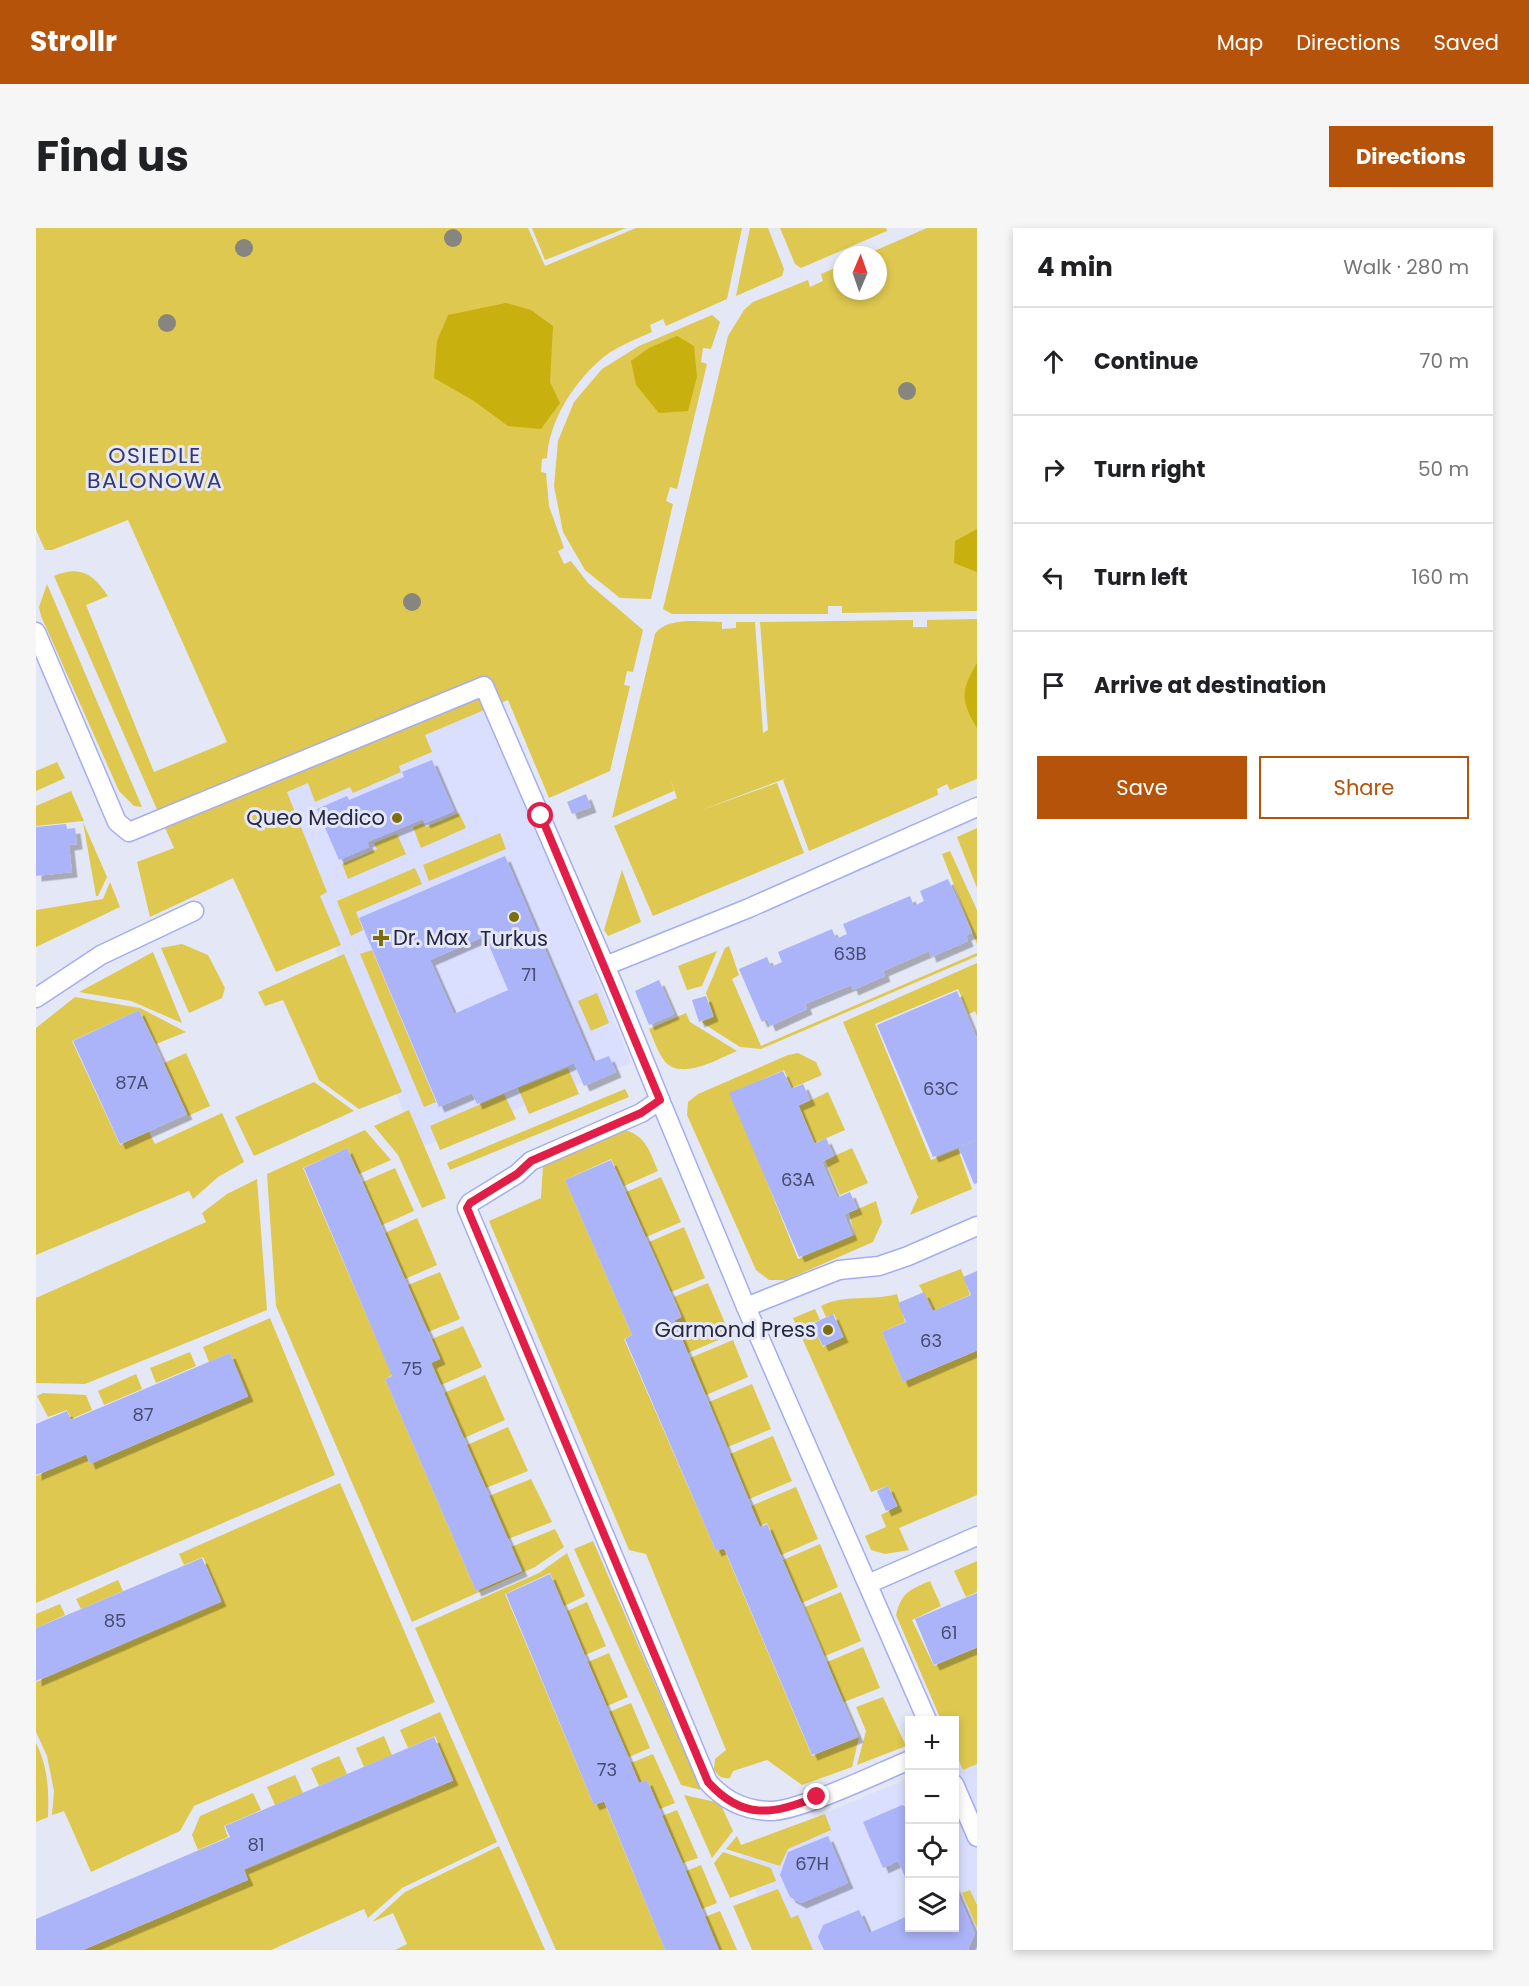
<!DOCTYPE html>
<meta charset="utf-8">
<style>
body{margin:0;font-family:Poppins,sans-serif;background:#f6f6f6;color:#202124}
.controls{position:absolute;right:18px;bottom:18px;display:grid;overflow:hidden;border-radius:0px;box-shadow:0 3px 9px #0003}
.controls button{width:54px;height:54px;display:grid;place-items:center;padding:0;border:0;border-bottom:2px solid #e0e0e0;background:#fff;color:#202124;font:30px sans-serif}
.compass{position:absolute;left:797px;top:18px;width:54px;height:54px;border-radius:50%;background:#fff;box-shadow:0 3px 9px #0003;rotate:2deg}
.stop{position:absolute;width:18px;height:18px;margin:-14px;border:4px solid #e11d48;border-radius:50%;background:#fff}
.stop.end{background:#e11d48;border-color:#fff;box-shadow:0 2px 6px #0008}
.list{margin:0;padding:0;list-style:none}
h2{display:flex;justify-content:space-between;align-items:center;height:78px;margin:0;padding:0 24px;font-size:26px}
h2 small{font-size:20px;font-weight:400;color:#757577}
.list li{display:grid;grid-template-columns:39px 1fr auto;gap:18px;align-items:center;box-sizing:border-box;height:108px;padding:0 24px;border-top:2px solid #e0e0e0}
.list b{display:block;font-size:22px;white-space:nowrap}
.list em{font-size:20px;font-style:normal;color:#757577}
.actions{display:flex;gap:12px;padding:18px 24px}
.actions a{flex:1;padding:14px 0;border:2px solid #b45309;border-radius:0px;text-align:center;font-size:21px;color:#b45309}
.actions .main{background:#b45309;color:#fff}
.icon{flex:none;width:33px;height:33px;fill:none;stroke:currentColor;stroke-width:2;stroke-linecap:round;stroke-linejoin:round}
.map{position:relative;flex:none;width:941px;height:1722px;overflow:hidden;border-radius:0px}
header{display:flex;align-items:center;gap:36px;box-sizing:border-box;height:84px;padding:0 30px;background:#b45309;color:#fff}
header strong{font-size:28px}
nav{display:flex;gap:33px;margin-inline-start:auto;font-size:21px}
.intro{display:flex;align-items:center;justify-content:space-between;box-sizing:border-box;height:144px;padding:0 36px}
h1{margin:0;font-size:42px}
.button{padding:15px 27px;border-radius:0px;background:#b45309;color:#fff;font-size:21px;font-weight:700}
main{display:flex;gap:36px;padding:0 36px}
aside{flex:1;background:#fff;border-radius:0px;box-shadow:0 3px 9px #0003}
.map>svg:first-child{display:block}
.built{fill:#dadfff}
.green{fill:#dec84f}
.forest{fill:#c8b00f}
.building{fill:#abb3f9;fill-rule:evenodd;filter:url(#shadow)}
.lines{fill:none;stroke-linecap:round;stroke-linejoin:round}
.service-casing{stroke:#a5adf2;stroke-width:21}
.service{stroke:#fff;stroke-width:18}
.tree{fill:#86857f}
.route{stroke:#e11d48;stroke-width:8}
.poi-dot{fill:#7e6e0b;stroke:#e4e7f5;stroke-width:2}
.labels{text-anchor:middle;stroke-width:6;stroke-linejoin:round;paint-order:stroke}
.number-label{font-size:18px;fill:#474b70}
.poi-label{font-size:21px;fill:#262843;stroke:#e4e7f5;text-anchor:end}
.neighbourhood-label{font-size:22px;letter-spacing:1.5px;fill:#353773;stroke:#e4e7f5}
</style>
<header>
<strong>Strollr</strong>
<nav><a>Map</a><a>Directions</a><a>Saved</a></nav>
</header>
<div class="intro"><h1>Find us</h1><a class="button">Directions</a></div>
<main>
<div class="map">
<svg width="941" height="1722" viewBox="0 0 941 1722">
<defs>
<filter id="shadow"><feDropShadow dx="5.5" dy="5.5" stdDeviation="0" flood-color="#0004"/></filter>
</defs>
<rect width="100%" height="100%" fill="#e4e7f5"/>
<!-- built -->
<g class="built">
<polygon points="446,469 595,835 383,920 230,556"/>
<polygon points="941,1522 941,1722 744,1722 703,1621 873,1550 874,1700 918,1700 919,1531"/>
</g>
<!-- green -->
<g class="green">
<path d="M 0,0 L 492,0 L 509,38 L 600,0 L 706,0 L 691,71 L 630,98 L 627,91 L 614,97 L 616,104 C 598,112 577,120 563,133 C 536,157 513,194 511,230 L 506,231 L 505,244 L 510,245 L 513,278 L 528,320 L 522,323 L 528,336 L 535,333 L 552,355 L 607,402 L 597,444 L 591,443 L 588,457 L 594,458 L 574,543 L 513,570 L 472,472 L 389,507 L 396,524 L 363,538 L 365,544 L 317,565 L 314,559 L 279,574 L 272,555 L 251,564 L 291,664 L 284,668 L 305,717 L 240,744 L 197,650 L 114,689 L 101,634 L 138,620 L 18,348 C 45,337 57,346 72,368 L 50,377 L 118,544 L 191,514 L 92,292 L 16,322 L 9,322 L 0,302 Z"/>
<polygon points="496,0 590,0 509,32"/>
<polygon points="714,0 732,0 748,41 746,48 700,68"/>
<polygon points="744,0 850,0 851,3 765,40 759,36"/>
<polygon points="891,0 941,0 941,383 806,385 806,378 792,378 792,386 636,386 627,381 692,108 708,82 717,74 772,52 774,59 787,53 785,46 806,37 806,63 842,63 842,27 829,27"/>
<polygon points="676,87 684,94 675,121 667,120 665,134 671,136 641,261 634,259 630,273 637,276 615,371 584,370 549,342 527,304 518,258 522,213 538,174 566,141 603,118"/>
<polygon points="11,356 106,579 98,578 83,563 5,388 3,379"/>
<path d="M 941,391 L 941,551 L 914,562 L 911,556 L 901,561 L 902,567 L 773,623 L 747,552 L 751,550 L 660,584 L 741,555 L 768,625 L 617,688 L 578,598 L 641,570 L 634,550 L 638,563 L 576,590 L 619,406 C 631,388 666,394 686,394 L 686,401 L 700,400 L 700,394 L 719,394 L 727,505 L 732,502 L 724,394 L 877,392 L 877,399 L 891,399 L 891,392 Z"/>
<polygon points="21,534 29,550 0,563 0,543"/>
<polygon points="35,563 48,593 0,598 0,578"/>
<polygon points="423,585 430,600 385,620 377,599 387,595 390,599"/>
<polygon points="47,594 71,649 62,668 60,668"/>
<polygon points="941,600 941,660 921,609"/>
<polygon points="464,605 470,621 393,653 387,637"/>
<polygon points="361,606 370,626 312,651 306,636 341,621 338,615"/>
<polygon points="914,623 941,682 941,716 906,626"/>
<polygon points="379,640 386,656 320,684 327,702 315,708 301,673"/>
<polygon points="586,642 605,694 572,708 568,702"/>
<polygon points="74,654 84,679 0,719 0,682 67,671"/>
<polygon points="146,716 172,727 189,760 186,770 153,785 125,720"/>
<polygon points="693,718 703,747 696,751 725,818 941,725 941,728 725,821 704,819 665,794 678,789 670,765 689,720"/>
<polygon points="336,722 400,874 388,879 324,726"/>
<polygon points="681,723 666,758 651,762 642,738"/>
<polygon points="117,724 146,795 95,773 43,764"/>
<polygon points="308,726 366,864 323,881 283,852 247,772 229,778 222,764"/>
<polygon points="941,735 941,788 939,783 933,786 922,761 839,796 895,932 922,921 936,961 874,987 882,969 807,794"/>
<polygon points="561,765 573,795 555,803 542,773"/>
<polygon points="39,769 104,780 150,804 120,816 103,782 36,813 84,917 113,904 119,916 186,885 208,934 182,949 157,971 153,963 0,1027 0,800"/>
<path d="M 650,785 L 654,794 L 701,823 C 683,830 643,855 627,831 C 621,822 617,810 613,801 Z"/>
<polygon points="150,825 174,878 152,888 128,835"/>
<polygon points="762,825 780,834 786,847 756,860 748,842 695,865 762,1031 819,1007 813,985 840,973 846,994 837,1014 750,1052 733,1052 720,1042 651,887 652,874 662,866 752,827"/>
<polygon points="532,840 543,866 493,886 482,860"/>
<polygon points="278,854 318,883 218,928 199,889"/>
<polygon points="589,861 593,869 414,942 411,935"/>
<polygon points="792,864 809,902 779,915 763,878"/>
<polygon points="468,866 480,891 404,922 394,898"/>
<polygon points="373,882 410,970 386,980 362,927 338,898"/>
<polygon points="329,902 355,932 323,946 311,920 267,940 356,1147 349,1151 440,1363 486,1343 475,1319 519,1301 528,1319 499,1339 376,1394 240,1078 231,946"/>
<path d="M 589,902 C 610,908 614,924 622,943 L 588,958 L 575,931 L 529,952 L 596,1107 L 588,1111 L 680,1323 L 688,1321 L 776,1528 L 823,1509 L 816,1539 L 766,1557 L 731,1532 L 697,1543 L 694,1550 C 685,1551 682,1548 678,1541 L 679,1531 L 690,1522 L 610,1326 L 593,1322 L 453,993 L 505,970 L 507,938 Z"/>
<polygon points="816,920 832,955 804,967 789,932"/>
<polygon points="359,940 378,983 346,997 327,954"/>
<polygon points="625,949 645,994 610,1009 590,964"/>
<polygon points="221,951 231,1082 49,1156 0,1155 0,1070 170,994 166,985 191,966"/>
<polygon points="381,990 401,1037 369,1051 349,1005"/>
<polygon points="648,999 669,1050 635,1064 613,1014"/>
<polygon points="925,1041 934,1067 897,1083 883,1057"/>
<polygon points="404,1044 424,1091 392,1104 372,1057"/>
<polygon points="672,1055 694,1107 652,1125 639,1093 646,1089 638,1069"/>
<path d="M 861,1066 L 869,1094 L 846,1104 L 867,1154 L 941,1123 L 941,1267 L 863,1300 L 873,1322 L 849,1326 L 835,1322 L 829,1308 L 850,1299 L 845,1287 L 862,1278 L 852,1258 L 835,1264 L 757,1090 L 779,1081 L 784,1092 L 775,1095 L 787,1119 L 808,1109 L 798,1086 L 790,1089 L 785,1078 C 808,1066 836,1073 861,1066 Z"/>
<polygon points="234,1090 299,1247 0,1375 0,1248 50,1227 54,1236 212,1169 194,1125 173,1134 167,1119"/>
<polygon points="427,1098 446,1139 405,1157 395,1135 404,1131 396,1111"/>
<polygon points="697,1112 712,1149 670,1167 654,1130"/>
<polygon points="154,1124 160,1138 120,1155 114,1140"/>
<polygon points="100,1146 106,1161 68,1177 62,1163"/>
<polygon points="449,1147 469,1192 428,1210 408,1165"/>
<polygon points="716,1156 735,1201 692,1219 673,1174"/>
<polygon points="7,1165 50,1167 56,1182 35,1191 31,1182 12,1189 1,1168"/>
<polygon points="472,1199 492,1243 450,1260 431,1217"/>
<polygon points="737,1208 756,1253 713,1271 694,1226"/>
<polygon points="495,1251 516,1294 472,1311 453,1268"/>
<polygon points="304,1255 399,1474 158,1578 144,1603 55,1644 28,1583 16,1587 18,1563 11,1528 0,1504 0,1454 186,1374 167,1329 148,1337 143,1326"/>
<polygon points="760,1259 782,1311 745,1327 731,1295 724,1298 715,1278"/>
<polygon points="557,1313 665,1562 645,1557 538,1321"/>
<polygon points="784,1316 802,1359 766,1375 747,1332"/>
<polygon points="531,1325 549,1368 528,1378 514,1345 469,1366 558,1577 568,1574 629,1722 520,1722 379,1400 503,1345"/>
<polygon points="941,1333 941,1364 930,1369 918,1343"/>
<polygon points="82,1352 87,1363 45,1381 40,1371"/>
<path d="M 894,1353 L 905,1378 L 876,1392 L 898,1438 L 941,1420 L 941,1536 L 927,1542 L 919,1523 L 918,1492 L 905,1492 L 860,1387 C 866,1364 873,1362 894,1353 Z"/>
<polygon points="805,1364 825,1413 789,1428 769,1379"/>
<polygon points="551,1374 570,1418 549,1427 531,1383"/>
<polygon points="24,1376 29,1387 0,1400 0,1386"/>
<polygon points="827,1419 844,1460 808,1474 791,1434"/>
<polygon points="573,1425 592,1469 571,1478 552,1434"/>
<polygon points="847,1469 870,1518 821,1537 830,1503 820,1479"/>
<polygon points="595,1475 614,1520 593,1529 573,1484"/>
<polygon points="404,1484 461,1614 366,1660 332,1690 328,1681 235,1722 48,1722 212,1652 209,1642 417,1553 399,1508 372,1520 364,1502"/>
<polygon points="348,1508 356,1527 328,1539 320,1520"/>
<path d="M 0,1515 C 12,1539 13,1563 12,1589 L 0,1594 Z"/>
<polygon points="617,1526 639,1575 624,1581 611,1552 603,1555 595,1535"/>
<polygon points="303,1528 311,1546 283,1558 275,1540"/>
<polygon points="259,1547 267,1565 239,1577 231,1559"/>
<polygon points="217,1565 225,1582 188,1598 192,1609 162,1622 156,1607 164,1588"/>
<polygon points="648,1567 684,1575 697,1603 676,1630"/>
<polygon points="641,1582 662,1630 647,1635 626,1588"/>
<polygon points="789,1586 795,1602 752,1621 744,1638 690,1621 701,1608 705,1617"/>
<polygon points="463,1618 509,1722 359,1722 371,1716 357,1685 336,1694 369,1664"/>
<polygon points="687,1624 735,1640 740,1653 694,1670 678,1635"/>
<polygon points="665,1637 681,1675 666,1681 650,1643"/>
<polygon points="742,1661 755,1690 762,1687 777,1722 716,1722 697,1678"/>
<polygon points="934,1662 941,1677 941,1700 926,1665"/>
<polygon points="684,1683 701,1722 683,1722 669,1689"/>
</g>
<!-- forest -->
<g class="forest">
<polygon points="470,75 495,82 517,98 514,154 524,175 505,201 472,198 438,173 398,150 401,113 412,87"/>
<polygon points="641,108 658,118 661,149 652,183 623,185 600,157 595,133 613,120"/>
<polygon points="941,301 941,344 918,335 919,313"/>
<path d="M 941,435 L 941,500 C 924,472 925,462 941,435 Z"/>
</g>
<!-- building -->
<g class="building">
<polygon points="396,532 418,583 389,595 387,591 331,614 333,619 303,632 281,581 311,568 313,572 368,549 366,544"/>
<polygon points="550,566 555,579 536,586 531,574"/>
<polygon points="30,596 31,601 39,600 41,616 33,617 36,644 0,648 0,599"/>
<path d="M 469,628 L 557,834 L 573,828 L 580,844 L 548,858 L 538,835 L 441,876 L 436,865 L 403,879 L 323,690 ZM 449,708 L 472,762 L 418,786 L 394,732 Z"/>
<polygon points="912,651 936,705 930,707 932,713 895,729 893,723 847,743 849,748 817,762 815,757 769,776 771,781 734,798 731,791 726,794 703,741 731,729 735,739 746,734 742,724 796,701 800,711 811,706 807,696 874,668 878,678 888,673 884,663"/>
<polygon points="623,752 638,786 613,797 599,763"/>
<polygon points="921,763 941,811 941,911 897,929 841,797"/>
<polygon points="670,768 677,788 663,794 656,772"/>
<polygon points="103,782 151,886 84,916 37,813"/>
<polygon points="747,843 755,861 767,856 774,872 762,877 778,916 790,910 798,928 786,934 801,970 814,964 821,981 808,986 816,1007 763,1029 693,865"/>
<polygon points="941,912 941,955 938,956 923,920"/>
<polygon points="311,920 404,1131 395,1135 486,1343 440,1363 349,1151 356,1148 268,940"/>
<polygon points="575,932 645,1089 638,1092 724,1300 731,1296 822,1509 776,1527 688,1320 680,1323 589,1111 596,1107 529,952"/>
<polygon points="941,1043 941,1122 867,1154 846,1104 870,1094 862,1075 888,1064 897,1083 935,1067 927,1049"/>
<polygon points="797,1086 807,1109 787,1118 776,1096"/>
<polygon points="194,1125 212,1168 54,1236 50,1226 0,1247 0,1196 31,1183 35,1192"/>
<polygon points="852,1258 861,1278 850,1283 841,1263"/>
<polygon points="166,1330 185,1373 0,1453 0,1400"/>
<polygon points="514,1346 603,1555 611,1552 683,1722 629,1722 568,1573 558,1577 470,1366"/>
<polygon points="941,1365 941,1419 898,1437 879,1391"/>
<polygon points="398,1509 417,1552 207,1641 212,1652 46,1722 0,1722 0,1691 194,1609 189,1598"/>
<polygon points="866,1577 874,1580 874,1660 862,1633 847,1640 827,1594"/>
<polygon points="792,1608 812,1655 765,1675 754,1669 744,1647 752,1624"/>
<polygon points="918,1657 939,1705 932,1722 788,1722 782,1709 787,1697 823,1682 833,1705 874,1687 874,1700 918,1700"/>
</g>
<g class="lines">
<!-- service casing -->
<g class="service-casing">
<g id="service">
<polyline points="0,404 81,594 93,604 448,458 577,756 624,872"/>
<polyline points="569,738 713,680 941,579"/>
<polyline points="0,770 65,727 158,683"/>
<polyline points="710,1079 803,1042 843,1038 872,1028 941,998"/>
<polyline points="832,1356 941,1308"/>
<path d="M 874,1532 C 844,1544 760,1585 733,1583 C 708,1582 689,1573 672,1554 L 431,980 L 434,975 L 481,946 L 495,933 L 605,885 L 624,872 L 710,1079 L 891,1492"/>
<polyline points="918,1556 941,1609"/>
</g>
</g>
<!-- service -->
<use href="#service" class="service"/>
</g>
<!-- trees -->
<g class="tree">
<circle cx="417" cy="10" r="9"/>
<circle cx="208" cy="20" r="9"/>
<circle cx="131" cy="95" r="9"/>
<circle cx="871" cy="163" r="9"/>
<circle cx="376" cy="374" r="9"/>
</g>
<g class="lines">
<!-- route -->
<path class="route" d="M 505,588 L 624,872 L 605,885 L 495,933 L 481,946 L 434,975 L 431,980 L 672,1554 C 707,1593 737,1586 781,1569"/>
</g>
<!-- markers -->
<g class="poi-dot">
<circle cx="361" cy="590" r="6"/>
<circle cx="478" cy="689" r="6"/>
<path d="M342 701h6v6h6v6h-6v6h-6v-6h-6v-6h6z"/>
<circle cx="792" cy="1102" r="6"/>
</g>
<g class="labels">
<!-- number labels -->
<g class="number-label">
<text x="814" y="732">63B</text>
<text x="493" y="753">71</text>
<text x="96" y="861">87A</text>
<text x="905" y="867">63C</text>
<text x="762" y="958">63A</text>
<text x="895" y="1119">63</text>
<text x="376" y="1147">75</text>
<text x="107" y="1193">87</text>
<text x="79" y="1399">85</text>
<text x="913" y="1411">61</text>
<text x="571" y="1548">73</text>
<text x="220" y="1623">81</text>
<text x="776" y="1642">67H</text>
</g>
<!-- poi labels -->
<g class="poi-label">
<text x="349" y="597">Queo Medico</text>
<text x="357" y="717" text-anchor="start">Dr. Max</text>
<text x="478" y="718" text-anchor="middle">Turkus</text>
<text x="780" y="1109">Garmond Press</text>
</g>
<!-- neighbourhood labels -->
<g class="neighbourhood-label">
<text x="119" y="235">OSIEDLE<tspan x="119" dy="25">BALONOWA</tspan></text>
</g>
</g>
</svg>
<div class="controls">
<button>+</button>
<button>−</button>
<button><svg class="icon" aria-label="locate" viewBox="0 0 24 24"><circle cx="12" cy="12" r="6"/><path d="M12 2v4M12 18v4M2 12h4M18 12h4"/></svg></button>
<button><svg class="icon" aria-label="layers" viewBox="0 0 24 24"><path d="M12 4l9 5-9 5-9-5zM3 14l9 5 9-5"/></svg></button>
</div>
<svg class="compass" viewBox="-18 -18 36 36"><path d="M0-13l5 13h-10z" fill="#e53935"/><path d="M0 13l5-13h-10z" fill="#757577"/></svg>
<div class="stop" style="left:505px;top:588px"></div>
<div class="stop end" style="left:781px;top:1569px"></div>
</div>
<aside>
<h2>4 min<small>Walk · 280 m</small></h2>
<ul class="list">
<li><svg class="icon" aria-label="ahead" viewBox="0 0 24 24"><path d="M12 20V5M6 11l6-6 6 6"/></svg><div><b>Continue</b></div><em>70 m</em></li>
<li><svg class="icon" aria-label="right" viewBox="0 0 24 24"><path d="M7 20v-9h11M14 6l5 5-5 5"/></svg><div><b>Turn right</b></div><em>50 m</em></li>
<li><svg class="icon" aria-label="left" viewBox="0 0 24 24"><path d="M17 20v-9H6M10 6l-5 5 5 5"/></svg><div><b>Turn left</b></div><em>160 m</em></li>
<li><svg class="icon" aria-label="arrive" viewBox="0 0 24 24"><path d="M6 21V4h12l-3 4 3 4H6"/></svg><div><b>Arrive at destination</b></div></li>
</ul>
<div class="actions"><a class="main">Save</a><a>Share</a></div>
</aside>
</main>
